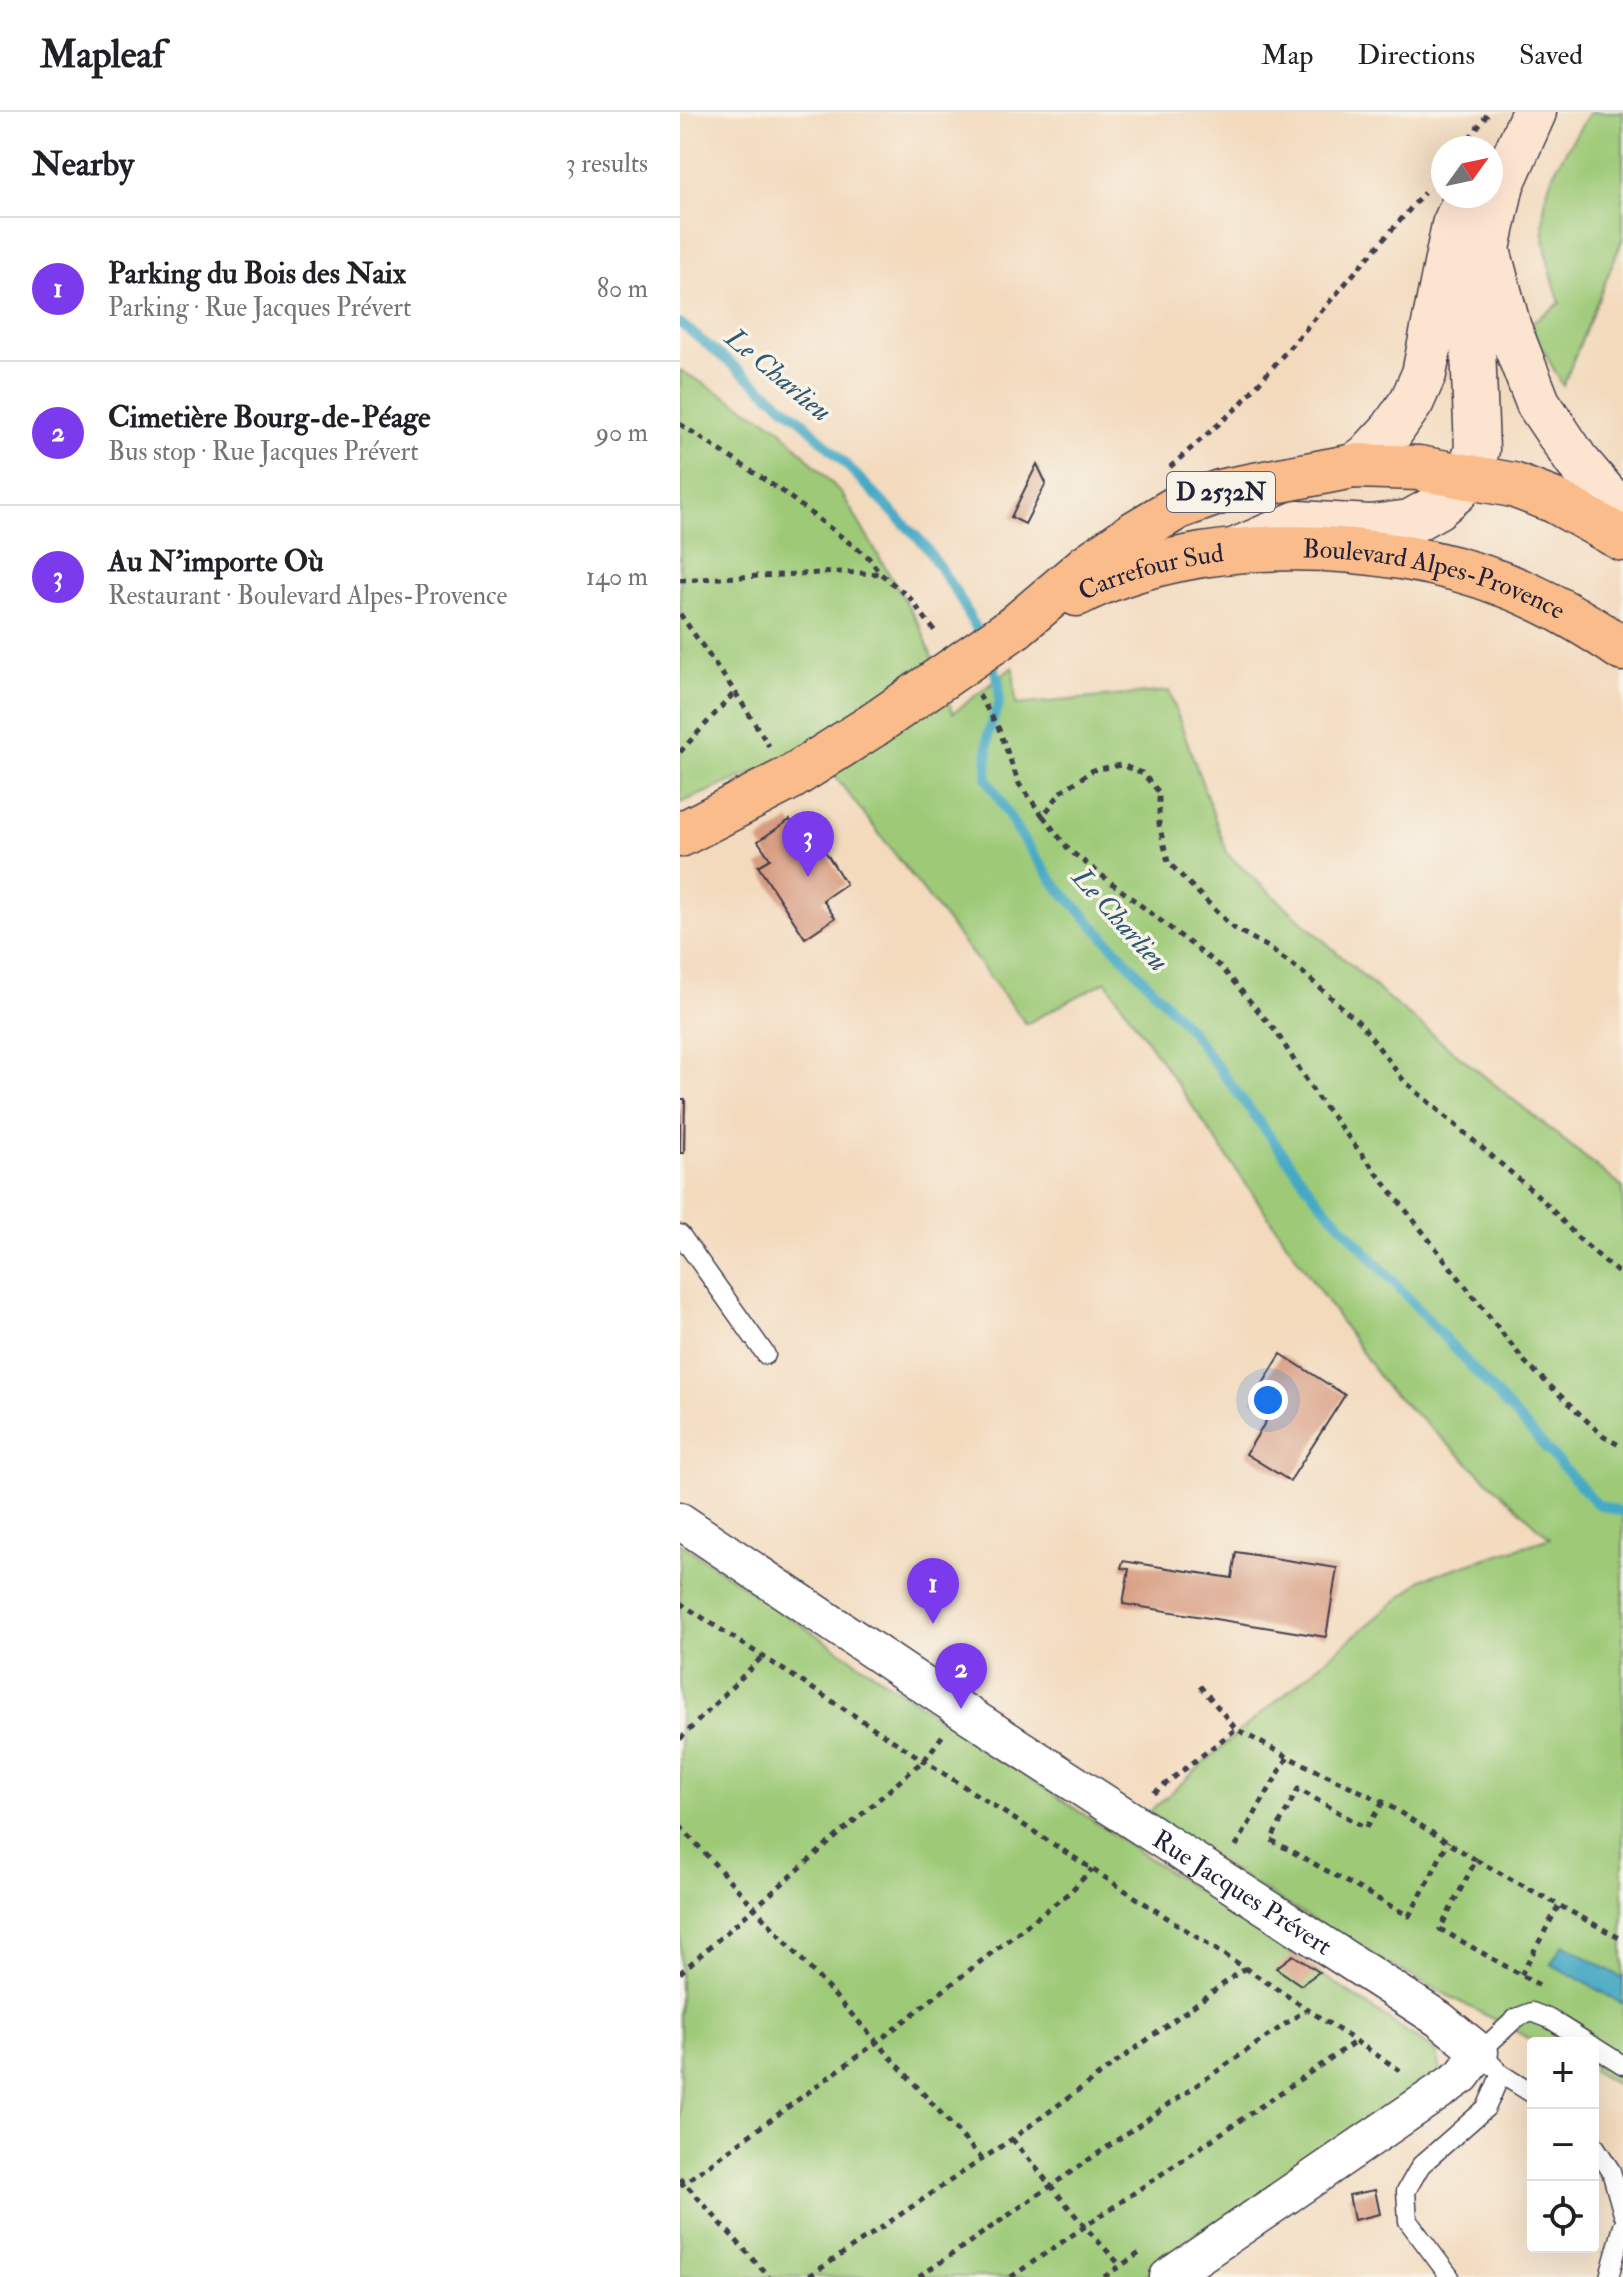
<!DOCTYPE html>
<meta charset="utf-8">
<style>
body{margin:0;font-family:"IM FELL Double Pica",serif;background:#f2f2f2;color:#202124}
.controls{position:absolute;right:24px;bottom:24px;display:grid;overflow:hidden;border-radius:8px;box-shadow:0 8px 32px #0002}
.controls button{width:72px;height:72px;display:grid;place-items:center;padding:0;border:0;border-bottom:2px solid #e0e0e0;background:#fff;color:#202124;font:40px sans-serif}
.compass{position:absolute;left:751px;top:24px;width:72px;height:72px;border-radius:50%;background:#fff;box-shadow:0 8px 32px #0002;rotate:57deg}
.you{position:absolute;left:588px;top:1288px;width:28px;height:28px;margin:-20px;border:6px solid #fff;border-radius:50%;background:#1a73e8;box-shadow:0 0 0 12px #1a73e833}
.badge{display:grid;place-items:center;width:52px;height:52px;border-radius:50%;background:#7c3aed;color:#fff;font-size:26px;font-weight:700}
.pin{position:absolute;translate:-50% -66px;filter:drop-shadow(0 2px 4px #0008)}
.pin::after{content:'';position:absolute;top:42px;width:28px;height:24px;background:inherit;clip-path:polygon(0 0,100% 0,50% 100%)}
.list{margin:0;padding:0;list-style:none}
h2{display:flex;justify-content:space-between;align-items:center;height:104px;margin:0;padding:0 32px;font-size:34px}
h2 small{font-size:26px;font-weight:400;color:#757577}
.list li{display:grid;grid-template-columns:52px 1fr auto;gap:24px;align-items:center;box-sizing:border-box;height:144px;padding:0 32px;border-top:2px solid #e0e0e0}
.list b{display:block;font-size:30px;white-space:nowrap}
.list p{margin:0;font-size:26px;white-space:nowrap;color:#757577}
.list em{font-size:26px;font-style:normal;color:#757577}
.icon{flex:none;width:44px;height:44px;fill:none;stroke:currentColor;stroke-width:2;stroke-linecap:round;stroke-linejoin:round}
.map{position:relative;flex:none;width:943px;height:2165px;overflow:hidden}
header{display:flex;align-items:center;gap:48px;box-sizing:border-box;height:112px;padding:0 40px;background:#fff;border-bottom:2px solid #e0e0e0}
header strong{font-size:38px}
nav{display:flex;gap:44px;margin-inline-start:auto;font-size:28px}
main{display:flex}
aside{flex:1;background:#fff}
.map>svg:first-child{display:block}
.green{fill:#9eca78;stroke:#60765a;stroke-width:2}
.water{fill:#44a9c4;stroke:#336680;stroke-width:2}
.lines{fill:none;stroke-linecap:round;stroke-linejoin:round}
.stream{stroke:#44a9c4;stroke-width:10}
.building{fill:#d89b80}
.service-casing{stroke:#413e4e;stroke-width:21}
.minor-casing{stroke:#413e4e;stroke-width:39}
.secondary-casing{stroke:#413e4e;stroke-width:47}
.primary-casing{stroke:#413e4e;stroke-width:47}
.path{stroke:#413e4e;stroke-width:5;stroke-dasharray:6 6;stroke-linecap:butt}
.service{stroke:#fff;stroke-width:18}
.minor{stroke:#fff;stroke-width:36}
.secondary{stroke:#fde4d0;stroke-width:44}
.primary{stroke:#f9bc8a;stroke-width:44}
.primary-bridge-casing{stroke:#413e4e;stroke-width:47;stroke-linecap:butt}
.primary-bridge{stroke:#f9bc8a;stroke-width:44}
.labels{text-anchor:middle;stroke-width:7;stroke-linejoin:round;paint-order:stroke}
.shield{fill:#f7f3e8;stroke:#62616f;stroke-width:2}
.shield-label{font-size:24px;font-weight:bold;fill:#22223b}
.street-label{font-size:26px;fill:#22223b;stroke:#f7f3e8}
.water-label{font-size:28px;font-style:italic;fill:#305872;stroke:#f7f3e8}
</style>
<header>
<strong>Mapleaf</strong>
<nav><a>Map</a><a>Directions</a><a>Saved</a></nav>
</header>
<main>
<aside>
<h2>Nearby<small>3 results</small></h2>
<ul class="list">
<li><span class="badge">1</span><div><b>Parking du Bois des Naix</b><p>Parking · Rue Jacques Prévert</p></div><em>80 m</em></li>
<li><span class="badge">2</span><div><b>Cimetière Bourg-de-Péage</b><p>Bus stop · Rue Jacques Prévert</p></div><em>90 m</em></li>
<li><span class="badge">3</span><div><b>Au N'importe Où</b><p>Restaurant · Boulevard Alpes-Provence</p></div><em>140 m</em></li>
</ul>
</aside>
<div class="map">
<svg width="943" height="2165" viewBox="0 0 943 2165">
<rect width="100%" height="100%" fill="#f7f3e8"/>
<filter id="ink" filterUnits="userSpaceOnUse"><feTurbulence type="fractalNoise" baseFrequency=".0125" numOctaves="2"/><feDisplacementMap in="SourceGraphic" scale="16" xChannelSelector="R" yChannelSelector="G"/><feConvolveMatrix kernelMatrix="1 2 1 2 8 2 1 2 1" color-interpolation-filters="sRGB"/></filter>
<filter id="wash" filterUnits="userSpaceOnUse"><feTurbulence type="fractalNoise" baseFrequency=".006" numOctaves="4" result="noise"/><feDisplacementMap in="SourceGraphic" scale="32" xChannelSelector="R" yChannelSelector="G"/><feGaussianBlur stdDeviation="1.8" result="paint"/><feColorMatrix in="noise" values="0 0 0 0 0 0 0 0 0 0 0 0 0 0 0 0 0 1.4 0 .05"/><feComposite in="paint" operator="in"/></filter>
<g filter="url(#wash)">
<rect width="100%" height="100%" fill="#f3dabd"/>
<!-- green -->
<g class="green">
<path d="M 910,0 L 943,0 L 943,126 L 883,274 L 849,212 L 880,191 C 866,149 854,103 874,60 C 884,40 898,20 910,0 Z"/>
<polygon points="0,258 98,315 162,382 241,516 273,601 333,555 336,593 489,579 548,743 710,888 943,1076 943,1976 913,1960 913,1931 858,1931 680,1837 464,1705 545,1632 744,1466 870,1426 706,1275 426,869 346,912 133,636 0,691"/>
<polygon points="0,1431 757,1940 760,1965 464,2165 0,2165"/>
</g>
<!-- water -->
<polygon class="water" points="883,1832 943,1866 943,1892 871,1852"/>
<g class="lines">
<!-- stream -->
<g class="stream">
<polyline points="0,211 125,311 244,432 278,483 302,527"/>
<polyline points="309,545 319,569 319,591 308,622 307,666 340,723 375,772 506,913 635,1084 917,1392 943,1400"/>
</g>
</g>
<g id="blocks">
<!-- building -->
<g class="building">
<polygon points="357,352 366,371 345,412 331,405"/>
<polygon points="110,708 132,743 143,736 166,772 143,788 155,806 125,826 78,754 90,747 78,729"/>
<polygon points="0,987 5,987 4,1041 0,1041"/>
<polygon points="601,1242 665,1283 610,1369 566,1342 592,1299 573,1288"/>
<polygon points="556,1440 657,1456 646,1525 443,1492 449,1457 441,1456 443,1449 552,1466"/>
<polygon points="613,1843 639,1860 621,1873 596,1856"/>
<polygon points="695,2078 700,2102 674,2108 669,2083"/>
</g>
</g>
</g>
<g filter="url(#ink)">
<use href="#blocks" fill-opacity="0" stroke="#413e4e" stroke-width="2"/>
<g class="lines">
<!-- service casing -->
<g class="service-casing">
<g id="service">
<polyline points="0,1122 86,1243"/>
<polyline points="913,1934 943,1953"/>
<polyline points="853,1982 821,1962 800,1940 836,1906 852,1900 870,1907 908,1931"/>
<polyline points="913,2031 931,2059 943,2102"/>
<polyline points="770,2165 728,2109 726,2079 741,2053 806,1996 821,1962"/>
<polyline points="929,2165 943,2114"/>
</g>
</g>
<!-- minor casing -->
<g class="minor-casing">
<g id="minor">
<path id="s1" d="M 0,1409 L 281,1598 L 759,1907 L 800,1940 L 782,1964 L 488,2165"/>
</g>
</g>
<!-- secondary casing -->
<g class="secondary-casing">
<g id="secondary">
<polyline points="809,142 829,216 858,291 896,348 943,403"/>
<polyline points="674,354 688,344 712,318 732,289 744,262 774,113 787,84"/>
<polyline points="556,438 618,411 691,415 730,410 757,395 776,379 787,363 797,338 792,210 822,72 854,0"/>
</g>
</g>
<!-- primary casing -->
<g class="primary-casing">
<g id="primary">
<path id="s2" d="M 397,482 C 516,420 702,425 825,473 C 868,489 905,511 943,537"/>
<polyline points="335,515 408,453 453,422 498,395 543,379 674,354 739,356 833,373 875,389 943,427"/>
<polyline points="0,723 110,666 192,614"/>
</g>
</g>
<!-- path -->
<g class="path">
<polyline points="782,36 809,0"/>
<polyline points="0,312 103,380 188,445 201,462 230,486 257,522"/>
<polyline points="490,355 558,295 744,81"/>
<polyline points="0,468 160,460 201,462"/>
<polyline points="0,502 55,580 89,634"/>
<polyline points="299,583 319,617 339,672 363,704 381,680 413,658 441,653 462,661 479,680 479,712 488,750 552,815 588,835 622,860 681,912 724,969 862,1087 898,1126 943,1165"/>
<polyline points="0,640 55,580"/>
<polyline points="363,704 389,738 542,856 597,921 637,985 845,1250 924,1325 943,1335"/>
<polyline points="0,1491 565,1856 332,2027 128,2165"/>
<polyline points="520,1574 556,1617"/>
<polyline points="0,1627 83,1544"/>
<polyline points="474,1681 556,1617 608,1645 703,1690 796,1748"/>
<polyline points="703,1690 686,1716 618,1677 591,1728 729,1804 749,1768 768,1729"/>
<polyline points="0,1714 197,1930 302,2047"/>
<polyline points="556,1734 608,1645"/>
<polyline points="565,1856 724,1961"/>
<polyline points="0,1861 245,1647 263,1623"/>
<polyline points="841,1863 879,1793"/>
<polyline points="859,1873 760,1817 796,1748 943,1828"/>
<polyline points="332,2027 405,2115 441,2154"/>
<polyline points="0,2066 89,2165"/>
<polyline points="0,2074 197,1930 390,1780 412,1757"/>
<polyline points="239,2165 627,1897"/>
<polyline points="331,2165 676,1929"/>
<polyline points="424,2165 461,2140"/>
</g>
<!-- service -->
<use href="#service" class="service"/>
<!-- minor -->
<use href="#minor" class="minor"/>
<!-- secondary -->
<use href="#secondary" class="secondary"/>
<!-- primary -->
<use href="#primary" class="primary"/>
<!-- primary-bridge casing -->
<g class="primary-bridge-casing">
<polyline id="primary-bridge" points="192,614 335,515"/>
</g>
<!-- primary-bridge -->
<use href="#primary-bridge" class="primary-bridge"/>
</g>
</g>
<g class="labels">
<!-- shield labels -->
<rect class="shield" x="487" y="360" width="108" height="40" rx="6"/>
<g class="shield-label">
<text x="541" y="388">D 2532N</text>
</g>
<!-- street labels -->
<g class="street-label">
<text dy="9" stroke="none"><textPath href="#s2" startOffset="78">Carrefour Sud</textPath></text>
<text dy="9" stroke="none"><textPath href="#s2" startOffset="368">Boulevard Alpes-Provence</textPath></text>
<text dy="9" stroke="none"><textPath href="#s1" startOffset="674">Rue Jacques Prévert</textPath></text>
</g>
<!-- water labels -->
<g class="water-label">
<text transform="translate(99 262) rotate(40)" y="10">Le Charlieu</text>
<text transform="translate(441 807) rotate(48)" y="10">Le Charlieu</text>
</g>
</g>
</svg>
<div class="controls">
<button>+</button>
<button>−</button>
<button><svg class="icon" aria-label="locate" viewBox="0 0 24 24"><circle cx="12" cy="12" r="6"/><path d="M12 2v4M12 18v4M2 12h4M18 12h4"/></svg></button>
</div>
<svg class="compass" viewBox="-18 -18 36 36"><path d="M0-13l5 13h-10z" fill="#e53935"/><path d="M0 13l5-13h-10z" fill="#757577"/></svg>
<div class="you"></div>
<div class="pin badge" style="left:253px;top:1512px">1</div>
<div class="pin badge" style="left:281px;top:1597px">2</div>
<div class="pin badge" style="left:128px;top:765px">3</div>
</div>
</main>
